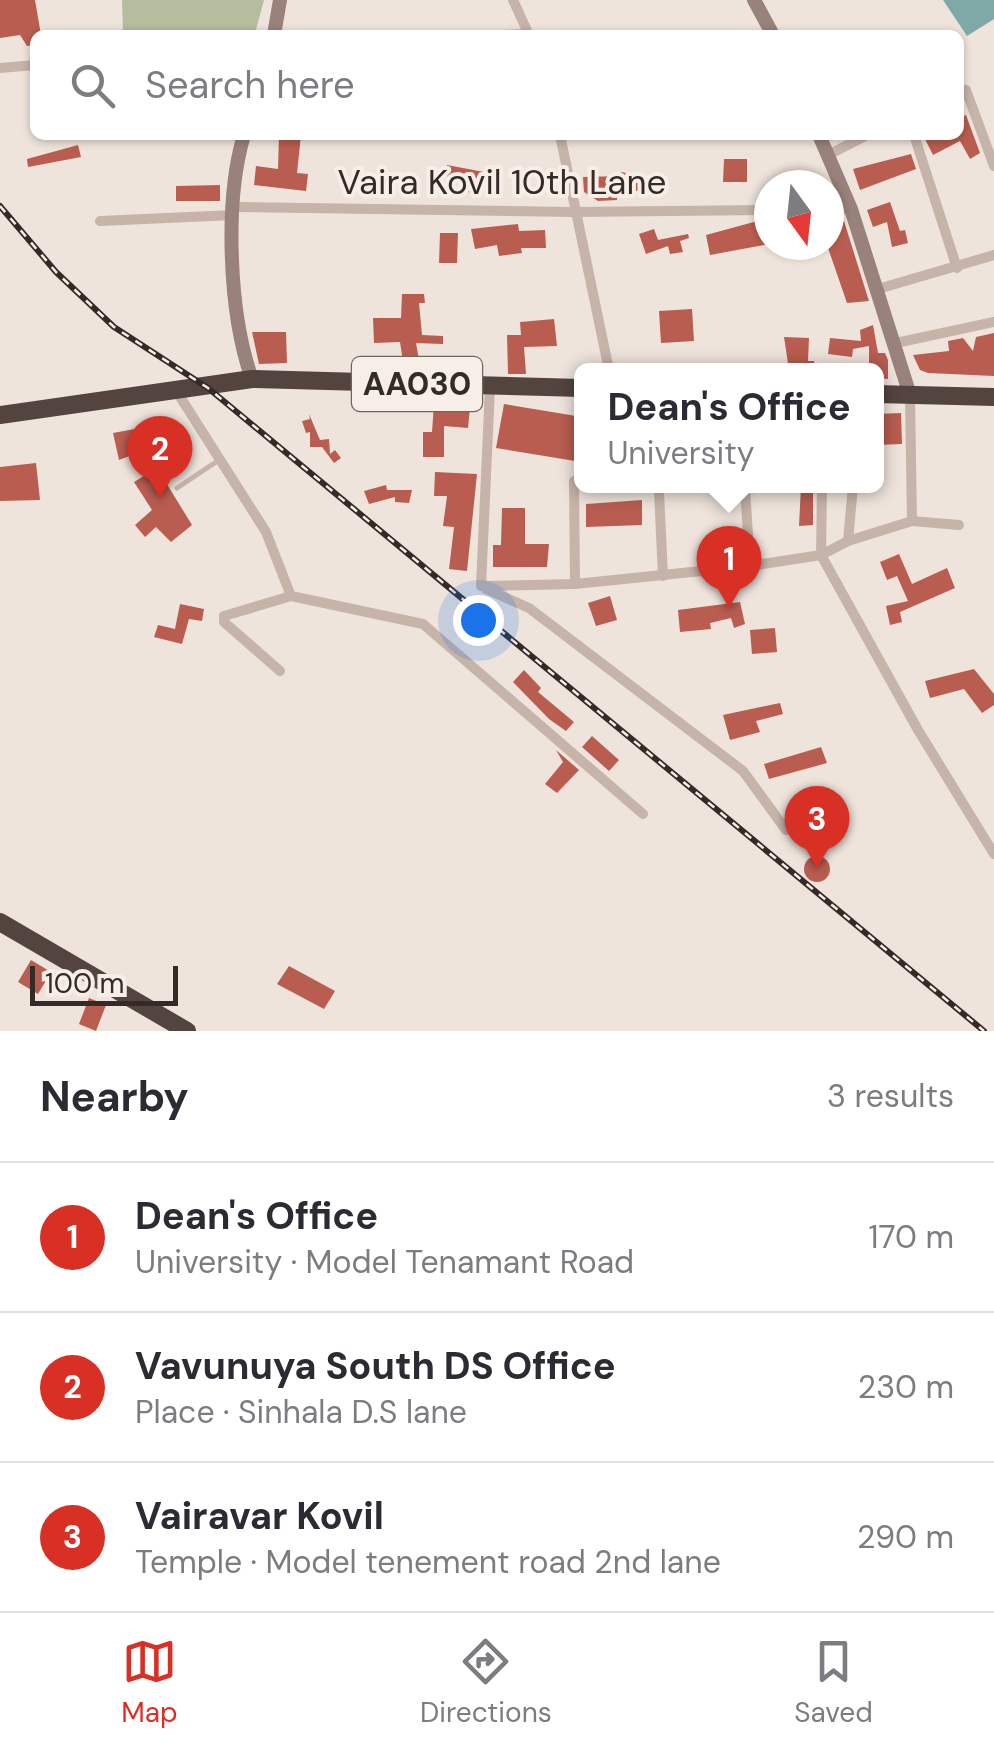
<!DOCTYPE html>
<meta charset="utf-8">
<style>
body{margin:0;font-family:"DM Sans",sans-serif;background:#f2f2f3;color:#2b2b33}
.compass{position:absolute;left:754px;top:170px;width:90px;height:90px;border-radius:50%;background:#fff;box-shadow:0 2px 8px #0004;rotate:165deg}
.scale{position:absolute;left:30px;bottom:25px;width:148px;box-sizing:border-box;padding-left:10px;border:5px solid #342b28;border-top:0;font-size:28px;line-height:35px;white-space:nowrap;color:#342b28;-webkit-text-stroke:8px #f7eee8;paint-order:stroke}
.you{position:absolute;left:478px;top:620px;width:35px;height:35px;margin:-25px;border:8px solid #fff;border-radius:50%;background:#1a73e8;box-shadow:0 0 0 15px #1a73e833}
.badge{display:grid;place-items:center;width:65px;height:65px;border-radius:50%;background:#d93025;color:#fff;font-size:32px;font-weight:700}
.pin{position:absolute;translate:-50% -82px;filter:drop-shadow(0 2px 5px #0008)}
.pin::after{content:'';position:absolute;top:52px;width:35px;height:30px;background:inherit;clip-path:polygon(0 0,100% 0,50% 100%)}
.popup{position:absolute;left:574px;top:363px;width:310px;height:130px;box-sizing:border-box;display:grid;place-content:center;border-radius:15px;background:#fff;filter:drop-shadow(0 2px 8px #0005);font-size:32px;white-space:nowrap;color:#7c7c81}
.popup b{font-size:38px;color:#2b2b33}
.popup::after{content:'';position:absolute;left:50%;top:100%;margin-left:-20px;border:20px solid transparent;border-top-color:#fff}
.list{margin:0;padding:0;list-style:none}
h2{display:flex;justify-content:space-between;align-items:center;height:130px;margin:0;padding:0 40px;font-size:42px}
h2 small{font-size:32px;font-weight:400;color:#7c7c81}
.list li{display:grid;grid-template-columns:65px 1fr auto;gap:30px;align-items:center;box-sizing:border-box;height:150px;padding:0 40px;border-top:2px solid #e1e1e2}
.list b{display:block;font-size:38px;white-space:nowrap}
.list p{margin:0;font-size:32px;white-space:nowrap;color:#7c7c81}
.list em{font-size:32px;font-style:normal;color:#7c7c81}
.icon{flex:none;width:55px;height:55px;fill:none;stroke:currentColor;stroke-width:2;stroke-linecap:round;stroke-linejoin:round}
.map{position:relative;flex:none;width:994px;height:1031px;overflow:hidden}
.search{position:absolute;background:#fff;box-shadow:0 2px 8px #0004;left:30px;right:30px;top:30px;height:110px;display:flex;align-items:center;gap:25px;box-sizing:border-box;padding:0 35px;border-radius:15px;color:#7c7c81;font-size:38px}
.sheet{height:580px;background:#fff}
nav{display:flex;justify-content:space-around;align-items:center;box-sizing:border-box;height:140px;border-top:2px solid #e1e1e2;background:#fff;font-size:28px;color:#7c7c81}
nav a{display:grid;justify-items:center;gap:5px}
nav .on{color:#d93025}
.map>svg:first-child{display:block}
.green{fill:#b6bc9e}
.water{fill:#7ea9a6}
.building{fill:#b95d50}
.lines{fill:none;stroke-linecap:round;stroke-linejoin:round}
.lane{stroke:#c6b3a9;stroke-width:5}
.street{stroke:#c6b3a9;stroke-width:10}
.secondary{stroke:#99827b;stroke-width:14}
.highway{stroke:#544440;stroke-width:18}
.rail-casing{stroke:#342b28;stroke-width:6}
.rail{stroke:#f7eee8;stroke-width:2.5;stroke-dasharray:8;stroke-linecap:butt}
.labels{text-anchor:middle;stroke-width:8;stroke-linejoin:round;paint-order:stroke}
.shield{fill:#f7eee8;stroke:#6e6662;stroke-width:2.5}
.shield-label{font-size:32px;font-weight:bold;fill:#342b28}
.street-label{font-size:35px;fill:#342b28;stroke:#f7eee8}
</style>
<div class="map">
<svg width="994" height="1031" viewBox="0 0 994 1031">
<rect width="100%" height="100%" fill="#efe4dc"/>
<!-- green -->
<polygon class="green" points="122,0 264,0 255,33 123,35"/>
<!-- water -->
<polygon class="water" points="943,0 994,0 994,19 967,36"/>
<!-- building -->
<g class="building">
<polygon points="0,0 35,0 41,35 35,35 35,45 27,46 20,35 0,38"/>
<polygon points="966,115 980,153 970,159 960,141 933,155 923,135 959,135 959,118"/>
<polygon points="279,135 301,135 297,173 308,174 306,191 254,185 256,166 278,169"/>
<polygon points="78,145 81,157 28,167 27,159"/>
<polygon points="911,154 916,169 860,190 853,169"/>
<polygon points="724,159 747,159 747,182 723,182"/>
<polygon points="447,165 484,172 482,193 464,192 464,180 447,180"/>
<polygon points="621,172 641,176 638,191 617,187 617,200 598,201 584,192 583,177 621,176"/>
<polygon points="220,185 220,201 176,201 176,186"/>
<polygon points="890,202 900,231 905,230 908,243 892,247 887,222 873,227 867,210"/>
<polygon points="765,219 769,244 710,255 706,235"/>
<polygon points="844,221 868,298 869,301 847,303 827,245 829,224"/>
<polygon points="518,224 519,231 545,230 546,248 521,248 522,253 499,256 497,245 475,249 471,229"/>
<polygon points="654,229 658,240 688,234 689,238 680,241 683,252 670,254 668,246 646,254 639,234"/>
<polygon points="440,233 458,233 457,263 439,263"/>
<polygon points="402,294 424,294 425,303 419,303 422,335 443,336 443,344 416,343 420,365 404,368 400,342 374,343 373,318 401,318"/>
<polygon points="692,309 694,341 661,343 659,311"/>
<polygon points="554,319 557,346 524,347 526,374 508,374 507,335 521,335 520,322"/>
<polygon points="873,325 878,353 885,353 888,360 888,379 876,378 876,370 869,370 869,346 853,349 852,357 828,354 830,338 861,341 860,330"/>
<polygon points="252,332 286,332 287,363 259,364"/>
<polygon points="994,333 994,376 928,373 920,370 913,355 949,351 948,341 963,338 973,351 976,337"/>
<polygon points="784,337 809,338 808,361 814,361 815,370 789,370"/>
<polygon points="434,404 470,407 468,428 444,426 444,457 423,457 423,432 432,432"/>
<polygon points="504,404 582,417 581,462 496,448"/>
<polygon points="901,413 902,444 876,445 876,414"/>
<polygon points="309,414 320,440 329,439 330,454 335,450 341,458 334,463 322,447 310,447 310,432 306,433 302,421 310,419"/>
<polygon points="151,426 156,446 119,460 113,433"/>
<polygon points="36,463 40,500 0,501 0,467"/>
<polygon points="157,468 192,525 171,542 156,527 145,537 135,525 152,510 134,482"/>
<polygon points="435,472 477,474 467,571 449,569 454,527 443,526 447,496 434,496"/>
<polygon points="386,485 387,490 412,490 409,503 395,502 395,497 369,504 364,491"/>
<polygon points="801,486 813,486 813,525 799,526"/>
<polygon points="642,500 642,525 586,527 586,504"/>
<polygon points="502,508 525,508 525,544 549,544 547,567 493,567 493,545 501,545"/>
<polygon points="899,554 912,584 947,568 955,588 900,612 902,622 890,625 886,606 908,601 897,576 887,580 880,562"/>
<polygon points="610,596 617,620 596,626 588,603"/>
<polygon points="740,602 745,624 734,628 731,618 710,623 711,629 680,632 678,610"/>
<polygon points="180,604 204,609 202,621 189,619 182,644 154,637 158,625 175,629"/>
<polygon points="775,628 777,652 752,654 750,630"/>
<polygon points="974,669 994,694 994,705 982,713 964,689 930,698 925,681"/>
<polygon points="524,670 541,688 538,692 574,722 566,731 549,719 513,682"/>
<polygon points="780,703 783,714 756,721 760,732 730,740 723,715"/>
<polygon points="592,736 619,760 609,771 582,747"/>
<polygon points="821,747 827,763 769,779 764,764"/>
<polygon points="556,750 579,770 557,793 545,784 563,762"/>
<circle cx="817" cy="869" r="13"/>
<polygon points="31,960 51,972 38,994 18,982"/>
<polygon points="289,966 335,991 324,1009 277,984"/>
<polygon points="89,998 106,1005 96,1031 79,1024"/>
</g>
<g class="lines">
<!-- lane -->
<polyline class="lane" points="177,488 219,460"/>
<!-- street -->
<g class="street">
<polyline points="513,0 529,35"/>
<polyline points="500,35 528,34"/>
<polyline points="0,68 35,65"/>
<polyline points="959,89 966,90 994,166"/>
<polyline points="560,135 609,370"/>
<polyline points="914,135 957,268"/>
<polyline points="828,155 867,135"/>
<polyline points="234,207 574,212 769,210"/>
<polyline points="829,209 851,209"/>
<polyline points="100,221 234,215"/>
<polyline points="878,289 994,255"/>
<polyline points="896,343 994,322"/>
<polyline points="490,387 481,586 575,584 750,566 821,555 848,541 853,486"/>
<polyline points="177,392 266,532 291,596 423,624 643,814"/>
<polyline points="574,481 575,584"/>
<polyline points="822,486 821,555 918,730 994,854"/>
<polyline points="745,488 750,566"/>
<polyline points="659,492 663,576"/>
<polyline points="912,521 959,525"/>
<polyline points="848,541 912,521 910,395"/>
<polyline points="486,589 529,608 743,771 786,830"/>
<polyline points="280,671 224,622 224,616 291,596"/>
</g>
<!-- secondary -->
<g class="secondary">
<polyline points="754,0 773,35"/>
<polyline points="274,35 280,0"/>
<path d="M 244,135 C 224,202 229,314 252,379"/>
<polyline points="819,135 851,209 910,395"/>
</g>
<!-- highway -->
<g class="highway">
<polyline points="876,394 994,397"/>
<polyline points="0,415 252,379 582,388"/>
<polyline points="0,922 187,1031"/>
</g>
<!-- rail casing -->
<g class="rail-casing">
<polyline id="rail" points="0,206 56,272 114,327 208,388 984,1031"/>
</g>
<!-- rail -->
<use href="#rail" class="rail"/>
</g>
<g class="labels">
<!-- shield labels -->
<rect class="shield" x="352" y="357" width="130" height="54" rx="8"/>
<g class="shield-label">
<text x="417" y="395">AA030</text>
</g>
<!-- street labels -->
<g class="street-label">
<text x="502" y="194">Vaira Kovil 10th Lane</text>
</g>
</g>
</svg>
<svg class="compass" viewBox="-18 -18 36 36"><path d="M0-13l5 13h-10z" fill="#e53935"/><path d="M0 13l5-13h-10z" fill="#7c7c81"/></svg>
<div class="scale">100 m</div>
<div class="you"></div>
<div class="pin badge" style="left:729px;top:608px">1</div>
<div class="popup"><b>Dean's Office</b>University</div>
<div class="pin badge" style="left:160px;top:498px">2</div>
<div class="pin badge" style="left:817px;top:868px">3</div>
<div class="search"><svg class="icon" aria-label="search" viewBox="0 0 24 24"><circle cx="10" cy="10" r="6"/><path d="M15 15l6 6"/></svg>Search here</div>
</div>
<section class="sheet">
<h2>Nearby<small>3 results</small></h2>
<ul class="list">
<li><span class="badge">1</span><div><b>Dean's Office</b><p>University · Model Tenamant Road</p></div><em>170 m</em></li>
<li><span class="badge">2</span><div><b>Vavunuya South DS Office</b><p>Place · Sinhala D.S lane</p></div><em>230 m</em></li>
<li><span class="badge">3</span><div><b>Vairavar Kovil</b><p>Temple · Model tenement road 2nd lane</p></div><em>290 m</em></li>
</ul>
</section>
<nav>
<a class="on"><svg class="icon" aria-label="map" viewBox="0 0 24 24"><path d="M3 6l6-2 6 2 6-2v14l-6 2-6-2-6 2zM9 4v14M15 6v14"/></svg>Map</a>
<a><svg class="icon" aria-label="directions" viewBox="0 0 24 24"><path d="M12 3l9 9-9 9-9-9zM9 14v-3h6M13 9l2 2-2 2"/></svg>Directions</a>
<a><svg class="icon" aria-label="saved" viewBox="0 0 24 24"><path d="M7 4h10v16l-5-4-5 4z"/></svg>Saved</a>
</nav>
